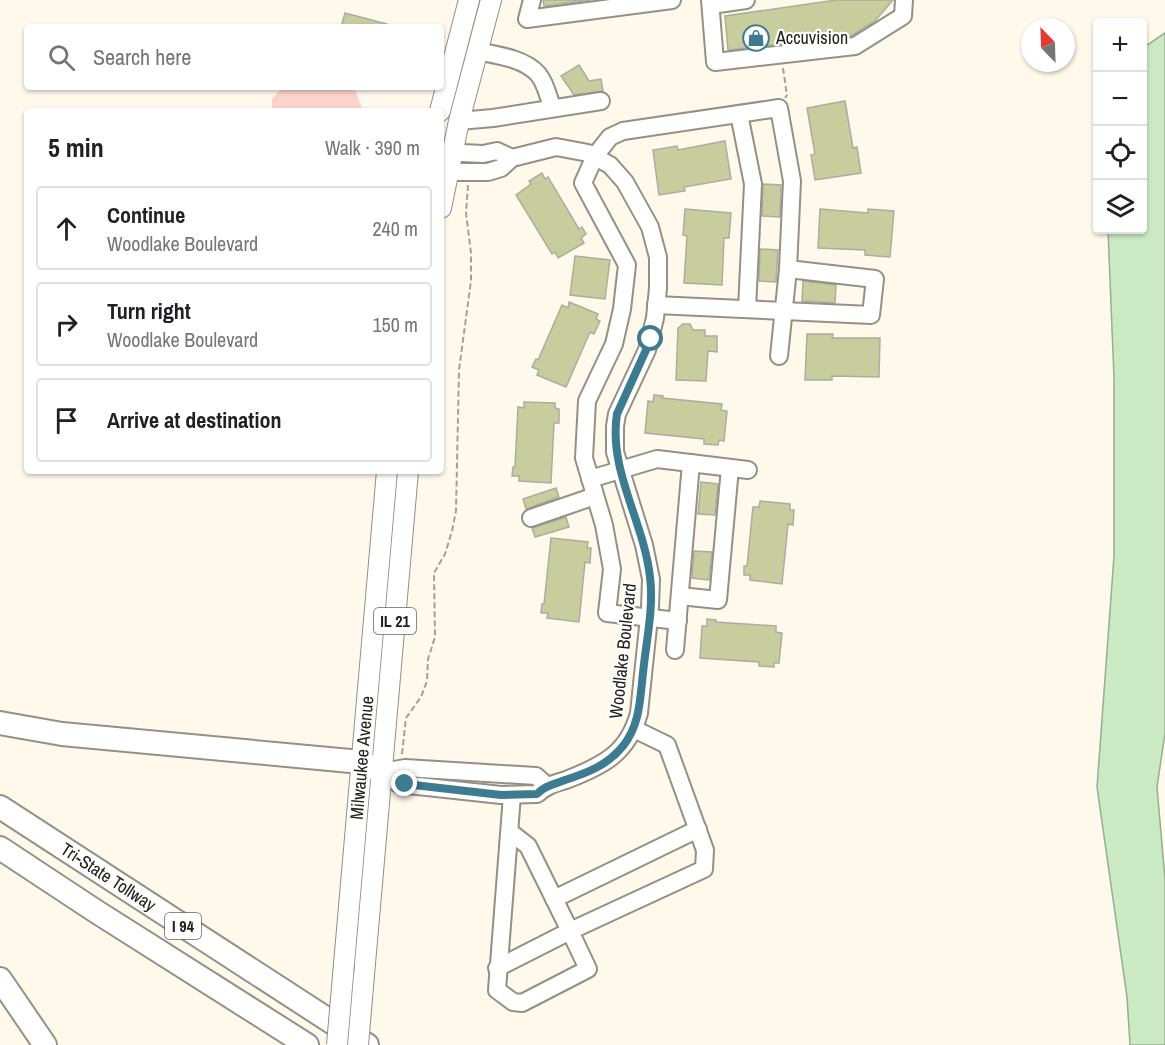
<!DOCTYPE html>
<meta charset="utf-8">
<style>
body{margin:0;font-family:"Archivo Narrow",sans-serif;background:#f6f6f6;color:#202124}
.controls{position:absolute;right:18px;top:18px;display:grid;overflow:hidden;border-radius:6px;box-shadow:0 2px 4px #0004}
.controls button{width:54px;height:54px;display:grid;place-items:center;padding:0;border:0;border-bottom:2px solid #e0e0e0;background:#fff;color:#202124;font:30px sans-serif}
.compass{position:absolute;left:1021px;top:18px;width:54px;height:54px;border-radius:50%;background:#fff;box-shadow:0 2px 4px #0004;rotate:337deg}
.stop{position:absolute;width:18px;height:18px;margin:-14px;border:4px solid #3d7b90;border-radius:50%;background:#fff}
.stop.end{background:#3d7b90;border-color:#fff;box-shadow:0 2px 6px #0008}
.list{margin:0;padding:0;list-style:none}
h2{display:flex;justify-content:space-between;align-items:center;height:78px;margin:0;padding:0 24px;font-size:26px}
h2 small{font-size:20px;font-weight:400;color:#757577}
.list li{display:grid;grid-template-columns:39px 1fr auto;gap:18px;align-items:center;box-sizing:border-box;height:84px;margin:0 12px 12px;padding:0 12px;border:2px solid #e0e0e0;border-radius:6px}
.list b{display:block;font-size:22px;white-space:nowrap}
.list p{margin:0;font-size:20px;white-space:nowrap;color:#757577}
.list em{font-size:20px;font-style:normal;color:#757577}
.icon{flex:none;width:33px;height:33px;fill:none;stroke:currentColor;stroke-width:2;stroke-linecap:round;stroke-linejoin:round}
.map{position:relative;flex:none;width:1165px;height:1045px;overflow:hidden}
.search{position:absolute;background:#fff;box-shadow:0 2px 4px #0004;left:24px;top:24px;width:420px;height:66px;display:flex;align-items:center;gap:15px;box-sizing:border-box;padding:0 21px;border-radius:6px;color:#757577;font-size:22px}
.panel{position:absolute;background:#fff;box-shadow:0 2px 4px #0004;left:24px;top:108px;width:420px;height:366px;border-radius:6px}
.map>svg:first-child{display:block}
.green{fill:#fbd3cb}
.water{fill:#c9eac2;stroke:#97ae90;stroke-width:1.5}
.building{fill:#c7cd9d;stroke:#abad9f;stroke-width:1.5}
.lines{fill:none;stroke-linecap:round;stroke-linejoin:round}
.minor-casing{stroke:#969084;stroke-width:20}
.major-casing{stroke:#969084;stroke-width:22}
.highway-casing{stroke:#969084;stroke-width:26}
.path{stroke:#a5a096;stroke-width:2;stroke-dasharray:6 3;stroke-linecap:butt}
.minor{stroke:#fff;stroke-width:16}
.major{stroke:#fff;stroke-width:20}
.highway{stroke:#fff;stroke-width:22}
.major-bridge-casing{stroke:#969084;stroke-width:22;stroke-linecap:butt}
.major-bridge{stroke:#fff;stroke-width:20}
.route{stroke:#3d7b90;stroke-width:8}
.labels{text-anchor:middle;stroke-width:4.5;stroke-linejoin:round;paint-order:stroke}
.shield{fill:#fff;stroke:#656460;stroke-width:1.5}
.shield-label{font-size:16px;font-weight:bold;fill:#23211c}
.poi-label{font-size:18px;fill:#23211c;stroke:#fff;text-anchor:start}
.street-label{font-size:18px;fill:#23211c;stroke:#fff}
</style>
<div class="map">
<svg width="1165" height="1045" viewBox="0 0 1165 1045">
<rect width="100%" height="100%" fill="#fff9eb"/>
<!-- green -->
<g class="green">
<polygon points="283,87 354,87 363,111 272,111 272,99"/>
<polygon points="395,471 401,471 389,608 386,608 388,554"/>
</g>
<!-- water -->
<polygon class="water" points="1165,33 1165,733 1157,787 1165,879 1165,1045 1130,1045 1127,997 1097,787 1114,556 1114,378 1108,230 1142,230 1143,48"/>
<!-- building -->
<g class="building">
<polygon points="543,0 591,0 544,6"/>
<polygon points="836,0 893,0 875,21 851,36 728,50 725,16"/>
<polygon points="345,13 387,24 387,27 341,27"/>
<polygon points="579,65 589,81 601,79 603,91 574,95 561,76"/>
<polygon points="845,101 853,148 857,147 861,173 815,180 811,155 815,154 807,108"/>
<polygon points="725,141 731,179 684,187 685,191 659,195 653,150 677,146 678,150"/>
<polygon points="542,173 545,179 548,177 579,229 582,227 586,234 581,238 584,243 558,258 555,252 552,254 516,195 531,184 529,181"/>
<polygon points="763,184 781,185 780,217 762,216"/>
<polygon points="685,209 731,213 729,238 724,238 722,285 684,283 687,236 683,235"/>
<polygon points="820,209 868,213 868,209 894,211 890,257 865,255 865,250 818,248"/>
<polygon points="760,249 778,250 776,282 759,281"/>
<polygon points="575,256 610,260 605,299 570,295"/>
<polygon points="803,281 836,285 835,303 802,301"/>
<polygon points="569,302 598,314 596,319 600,321 594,334 590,332 566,387 537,375 539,370 532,367 536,359 538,360 562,305 568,308"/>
<polygon points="683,324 690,324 693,330 705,330 705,336 717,336 717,352 708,351 706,381 676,380 678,328"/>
<polygon points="807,334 833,334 832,338 880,338 879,377 832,376 832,380 805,380"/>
<polygon points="654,395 663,396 662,398 722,404 721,410 727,411 724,441 719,440 718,445 704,444 704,439 645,433 648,401 653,402"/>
<polygon points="524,402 555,403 555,408 559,409 559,423 554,423 551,483 519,481 519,476 512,476 513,467 515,467 518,407 524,408"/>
<polygon points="701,482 718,484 715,515 698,514"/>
<polygon points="556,488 559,497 526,509 523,499"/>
<polygon points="760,501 790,504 790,510 794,510 793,525 788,524 782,584 750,580 750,575 744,575 744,566 747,566 753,507 759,507"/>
<polygon points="566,517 569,527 535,537 532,528"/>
<polygon points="551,538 588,542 587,548 591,548 590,563 585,562 579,622 547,618 548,613 541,613 542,604 544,604"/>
<polygon points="694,551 712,552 709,580 692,578"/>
<polygon points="707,619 716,620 716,622 776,626 776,632 782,633 779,663 774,663 774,667 759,666 759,662 700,658 702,626 707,626"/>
</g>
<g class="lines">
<!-- minor casing -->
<g class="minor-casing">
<g id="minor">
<polyline points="532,0 527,19 672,0"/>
<polyline points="710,0 715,62 855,46 903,16 904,0"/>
<polyline points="711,5 746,0"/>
<polyline points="550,109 601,101"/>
<polyline points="739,114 753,184 747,309"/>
<path d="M 459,121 L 493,118 L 550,109 L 551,104 C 548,95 545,82 538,74 C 524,58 496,55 476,51"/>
<polyline points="441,152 483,154 497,151 512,158"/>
<polyline points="656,305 871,315 875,279 788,269 792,181 779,108 623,131 610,137 595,156 583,183 627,265 622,309 614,344 587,401 584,458 604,525 612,569 607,613 678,621"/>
<polyline points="779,356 788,269"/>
<polyline points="590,479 657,459 748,470"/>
<polyline points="531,518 595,496"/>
<polyline points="680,596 718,600 730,468"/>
<polyline points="675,650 691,463"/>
<path d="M 382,772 L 399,784 L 501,795 L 537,794 C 547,785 554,784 566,780 C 602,766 628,754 639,713 L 650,608 L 651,579 L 644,545 L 615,452 L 615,426 L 617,414 L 647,350 L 655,318 L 658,288 L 658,257 L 650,227 L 625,182 L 610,165 L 588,153 L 556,147 L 512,158 L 501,168 L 488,172 L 441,172"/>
<polyline points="382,772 405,768 536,776 546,785"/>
<polyline points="512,795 497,990 513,1002 522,1003 588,969 570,931 704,869 705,850 667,745 634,729"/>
<polyline points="554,899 698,829"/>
<polyline points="497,968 570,931 528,846 510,832"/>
</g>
</g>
<!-- major casing -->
<g class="major-casing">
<g id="major">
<polyline points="440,111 469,0"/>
<polyline points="441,208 459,121 491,0"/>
<path id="s1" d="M 344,964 L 387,471"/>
<polyline points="364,975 408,471"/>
</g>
</g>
<!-- highway casing -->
<g class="highway-casing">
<g id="highway">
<polyline points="0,723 62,734 361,762 382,772"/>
<path id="s2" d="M 0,807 L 367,1045"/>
<polyline points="0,848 97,912 307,1045"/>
<polyline points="0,979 45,1045"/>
</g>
</g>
<!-- path -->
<g class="path">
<polyline points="783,68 787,95 785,98"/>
<polyline points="402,754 406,718 421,697 427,681 428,659 435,637 434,573 445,554 452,531 456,511 459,370 471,281 471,253 466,213 468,185"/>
</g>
<!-- minor -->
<use href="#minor" class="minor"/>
<!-- major -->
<use href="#major" class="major"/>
<!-- highway -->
<use href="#highway" class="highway"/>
<!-- major-bridge casing -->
<g class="major-bridge-casing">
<g id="major-bridge">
<polyline points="337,1045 344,964"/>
<polyline points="358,1045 364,975"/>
</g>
</g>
<!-- major-bridge -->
<use href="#major-bridge" class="major-bridge"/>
</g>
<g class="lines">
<!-- route -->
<path class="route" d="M 405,784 L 501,795 L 537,794 C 546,785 553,785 565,780 C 587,773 608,765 623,746 C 640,725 640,699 643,673 C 646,642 654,608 650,577 C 644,522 608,470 617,414 L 651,339"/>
</g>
<!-- icons -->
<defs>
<g id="shop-ring" transform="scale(1.35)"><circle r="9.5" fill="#fff" stroke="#3d7b90" stroke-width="1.5"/><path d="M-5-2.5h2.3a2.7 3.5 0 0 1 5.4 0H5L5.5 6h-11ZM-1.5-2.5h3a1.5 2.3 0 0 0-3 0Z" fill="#3d7b90"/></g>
</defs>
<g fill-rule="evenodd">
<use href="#shop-ring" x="756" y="38"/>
</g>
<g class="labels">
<!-- shield labels -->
<g class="shield">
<rect x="374" y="608" width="42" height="26" rx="4.5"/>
<rect x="165" y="913" width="36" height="26" rx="4.5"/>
</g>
<g class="shield-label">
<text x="395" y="627">IL 21</text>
<text x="183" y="932">I 94</text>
</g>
<!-- poi labels -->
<g class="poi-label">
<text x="776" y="44">Accuvision</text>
</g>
<!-- street labels -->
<g class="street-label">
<text transform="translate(623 651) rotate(-84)" y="6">Woodlake Boulevard</text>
<text dy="6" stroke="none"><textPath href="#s1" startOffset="207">Milwaukee Avenue</textPath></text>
<text dy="6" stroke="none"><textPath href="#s2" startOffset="129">Tri-State Tollway</textPath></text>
</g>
</g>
</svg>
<div class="controls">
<button>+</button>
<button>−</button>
<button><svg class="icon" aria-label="locate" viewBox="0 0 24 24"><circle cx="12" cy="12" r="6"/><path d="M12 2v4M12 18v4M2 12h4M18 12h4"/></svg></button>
<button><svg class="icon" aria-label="layers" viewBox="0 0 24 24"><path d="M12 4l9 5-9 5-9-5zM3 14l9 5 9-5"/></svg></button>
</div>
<svg class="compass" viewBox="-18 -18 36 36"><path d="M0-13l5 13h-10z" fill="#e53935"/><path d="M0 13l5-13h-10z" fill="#757577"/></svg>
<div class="stop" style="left:651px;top:339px"></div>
<div class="stop end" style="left:405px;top:784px"></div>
<div class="search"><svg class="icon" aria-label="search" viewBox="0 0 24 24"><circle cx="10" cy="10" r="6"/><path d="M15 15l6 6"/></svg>Search here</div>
<section class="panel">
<h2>5 min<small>Walk · 390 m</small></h2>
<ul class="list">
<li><svg class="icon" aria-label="ahead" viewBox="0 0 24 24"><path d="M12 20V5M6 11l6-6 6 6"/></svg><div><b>Continue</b><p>Woodlake Boulevard</p></div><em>240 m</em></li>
<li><svg class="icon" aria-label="right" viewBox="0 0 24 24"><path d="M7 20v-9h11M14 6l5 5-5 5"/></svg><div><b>Turn right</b><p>Woodlake Boulevard</p></div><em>150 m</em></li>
<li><svg class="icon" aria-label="arrive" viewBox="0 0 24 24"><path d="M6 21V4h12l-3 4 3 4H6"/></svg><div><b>Arrive at destination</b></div></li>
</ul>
</section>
</div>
